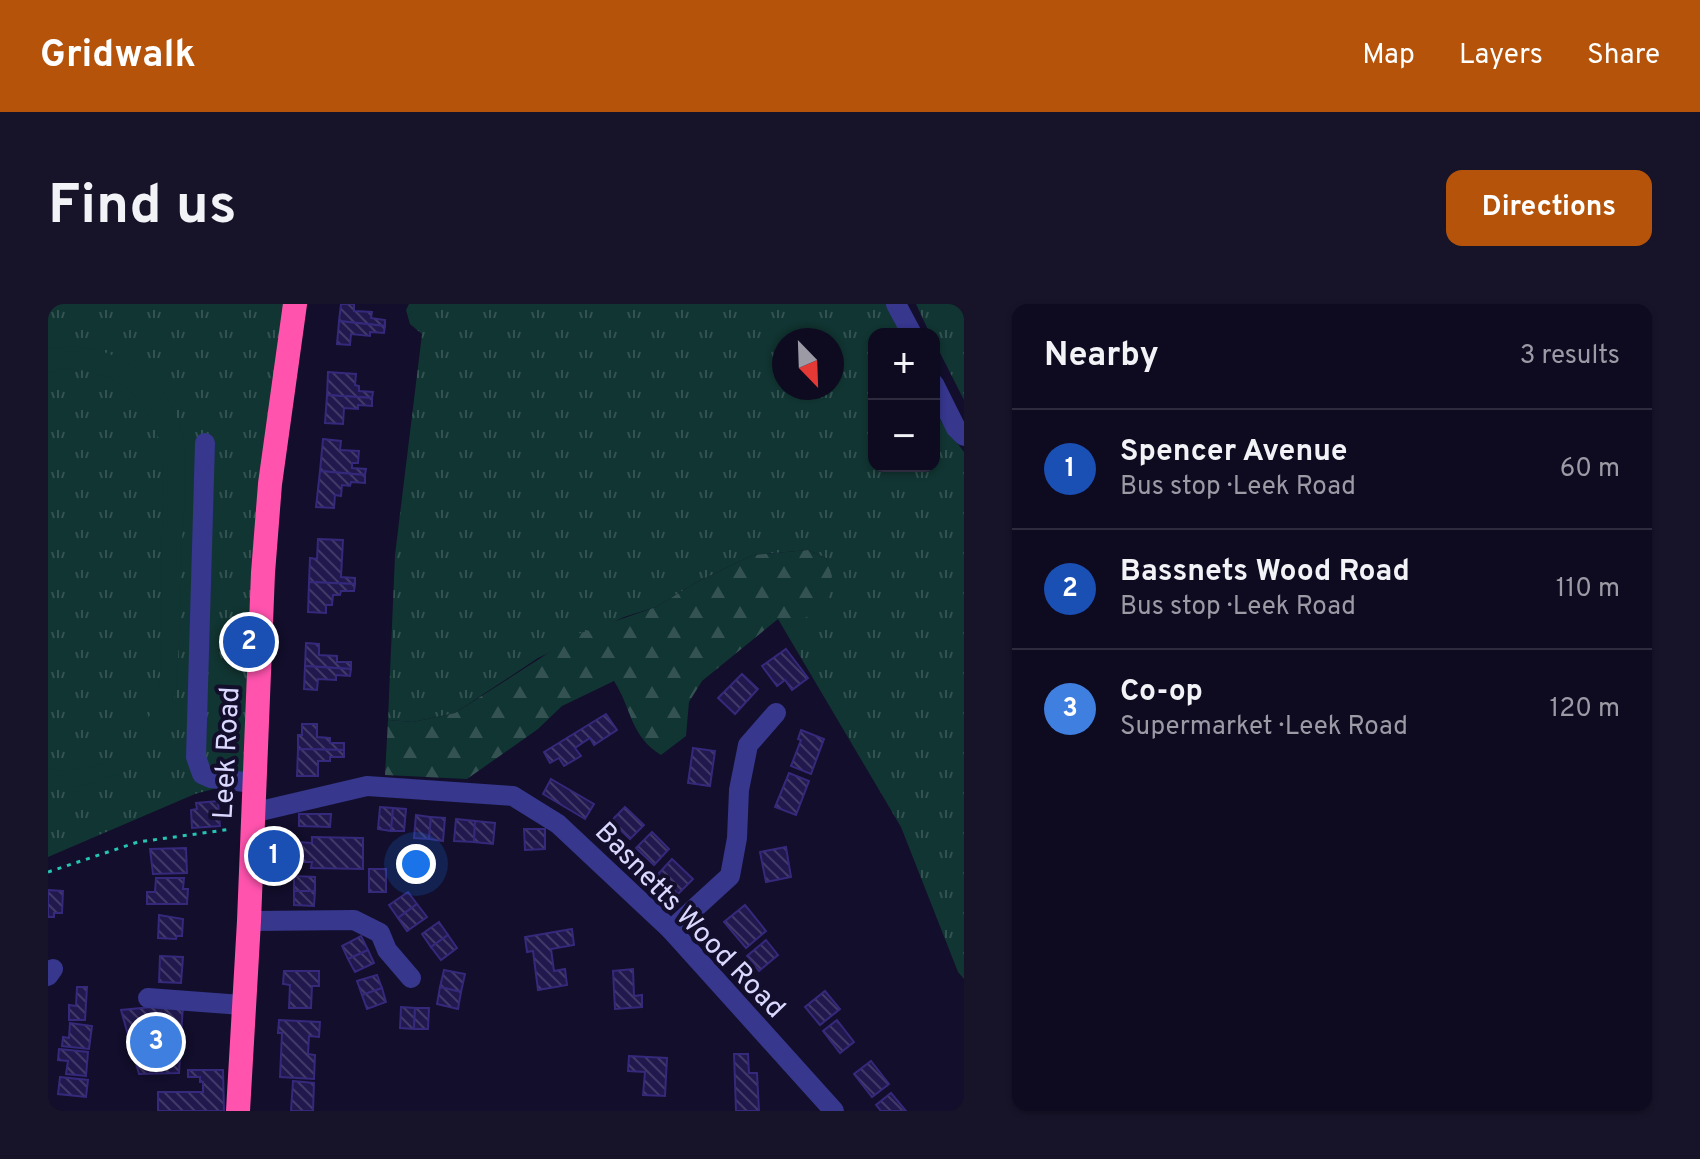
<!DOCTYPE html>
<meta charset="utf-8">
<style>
body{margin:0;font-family:Overpass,sans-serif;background:#171329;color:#f1f3f6}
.controls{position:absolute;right:24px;top:24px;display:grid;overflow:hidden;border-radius:16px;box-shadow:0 2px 6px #0004}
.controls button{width:72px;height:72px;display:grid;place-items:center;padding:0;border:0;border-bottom:2px solid #2e2b3e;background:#0e0a20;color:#f1f3f6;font:40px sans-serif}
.compass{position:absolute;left:724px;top:24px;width:72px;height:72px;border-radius:50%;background:#0e0a20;box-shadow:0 2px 6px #0004;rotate:157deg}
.you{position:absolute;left:368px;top:560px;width:28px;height:28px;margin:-20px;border:6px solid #fff;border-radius:50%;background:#1a73e8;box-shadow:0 0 0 12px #1a73e833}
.badge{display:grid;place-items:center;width:52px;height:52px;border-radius:50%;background:#b45309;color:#fff;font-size:26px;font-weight:700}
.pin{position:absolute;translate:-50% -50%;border:4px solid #fff;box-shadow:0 2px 8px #0006}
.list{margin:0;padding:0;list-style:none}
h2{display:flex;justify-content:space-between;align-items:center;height:104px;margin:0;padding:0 32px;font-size:34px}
h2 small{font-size:26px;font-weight:400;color:#9b9aa5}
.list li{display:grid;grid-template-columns:52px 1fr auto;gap:24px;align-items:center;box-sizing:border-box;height:120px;padding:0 32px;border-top:2px solid #2e2b3e}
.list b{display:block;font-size:30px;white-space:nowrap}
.list p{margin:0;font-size:26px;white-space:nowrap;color:#9b9aa5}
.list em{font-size:26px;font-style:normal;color:#9b9aa5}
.map{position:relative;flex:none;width:916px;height:807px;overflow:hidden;border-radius:16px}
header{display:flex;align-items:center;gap:48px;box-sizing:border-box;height:112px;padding:0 40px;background:#b45309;color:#fff}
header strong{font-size:38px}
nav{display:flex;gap:44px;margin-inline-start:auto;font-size:28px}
.intro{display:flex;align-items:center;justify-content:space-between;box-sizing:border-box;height:192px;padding:0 48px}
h1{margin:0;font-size:56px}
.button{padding:20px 36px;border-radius:16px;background:#b45309;color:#fff;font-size:28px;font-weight:700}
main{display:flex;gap:48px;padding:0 48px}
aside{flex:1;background:#0e0a20;border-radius:16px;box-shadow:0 2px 6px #0004}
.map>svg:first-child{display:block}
.grass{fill:url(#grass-tufts);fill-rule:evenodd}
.forest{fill:url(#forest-firs)}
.pitch{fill:#113532}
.building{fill:url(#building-back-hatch);stroke:#35297b;stroke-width:2}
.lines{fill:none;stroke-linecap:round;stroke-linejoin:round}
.path{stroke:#26c5b3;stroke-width:3;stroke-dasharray:4 6;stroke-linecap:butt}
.minor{stroke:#36378d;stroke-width:20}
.highway{stroke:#ff53ae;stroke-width:24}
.labels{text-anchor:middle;stroke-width:8;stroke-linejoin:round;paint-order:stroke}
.street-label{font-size:28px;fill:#dad8ff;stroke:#120e2b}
</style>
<header>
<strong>Gridwalk</strong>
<nav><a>Map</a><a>Layers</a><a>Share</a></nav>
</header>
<div class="intro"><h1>Find us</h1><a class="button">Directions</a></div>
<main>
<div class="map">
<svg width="916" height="807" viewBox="0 0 916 807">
<defs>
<pattern id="grass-tufts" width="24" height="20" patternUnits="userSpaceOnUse" patternTransform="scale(2)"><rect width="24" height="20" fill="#113532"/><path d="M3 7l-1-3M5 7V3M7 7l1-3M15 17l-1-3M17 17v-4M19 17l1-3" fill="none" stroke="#335251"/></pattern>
<pattern id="forest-firs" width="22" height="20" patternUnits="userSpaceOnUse" patternTransform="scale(2)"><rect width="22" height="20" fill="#113532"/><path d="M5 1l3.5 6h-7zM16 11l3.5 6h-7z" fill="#335251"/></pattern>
<pattern id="building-back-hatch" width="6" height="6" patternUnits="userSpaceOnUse" patternTransform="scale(2)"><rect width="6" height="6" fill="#21194d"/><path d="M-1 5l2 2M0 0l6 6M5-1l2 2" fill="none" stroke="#413a68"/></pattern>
</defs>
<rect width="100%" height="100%" fill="#120e2b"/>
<!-- grass -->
<g class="grass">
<polygon points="0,0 238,0 194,486 173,483 147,490 0,553"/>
<path d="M 361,0 L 840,0 L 856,30 L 826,30 L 826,162 L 886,162 L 886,104 L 894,119 L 916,148 L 916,675 L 910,668 L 853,523 L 730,315 L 783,272 L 778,254 L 760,246 L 705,251 L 649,278 L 608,303 L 576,313 L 490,354 L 407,409 L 365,418 L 340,416 L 347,251 L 374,30 L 362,20 L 358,6 ZM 736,36 L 784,36 L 784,84 L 736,84 Z"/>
<polygon points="868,0 916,0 916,96 886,37 886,30 882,30"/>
</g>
<!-- forest -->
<path class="forest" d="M 760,246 L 778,254 L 784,272 L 776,305 L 748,318 L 730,315 L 654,377 L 641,398 L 638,432 L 613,451 C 582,432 584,405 566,377 L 514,402 L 490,425 L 419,475 L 337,471 L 340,416 L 365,418 L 407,409 L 530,330 L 608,303 L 649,278 L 705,251 Z"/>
<!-- pitch -->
<path class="pitch" d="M 27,42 C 84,48 132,87 137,146 C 140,176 135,209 134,239 C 133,286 131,333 129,380 C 118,450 70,487 0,483 L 0,465 C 59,474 105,433 112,376 L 115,154 C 107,94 61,55 0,68 L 0,45 Z"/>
<!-- building -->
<g class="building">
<polygon points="293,0 306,0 306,7 324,8 323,14 337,16 337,22 291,17"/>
<polygon points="291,17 337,22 336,29 322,28 322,32 303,30 302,41 289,40"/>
<polygon points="280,68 308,70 307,81 311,82 311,87 325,88 324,94 279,91"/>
<polygon points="279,91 324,94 324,102 310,101 310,105 296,104 295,120 277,119"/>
<polygon points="275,135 293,137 292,146 311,147 310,159 304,159 304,164 318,165 317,171 272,167"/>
<polygon points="272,167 317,171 317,179 303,178 302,182 294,181 293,192 287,191 286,204 268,203"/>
<polygon points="270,235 295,236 293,273 307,274 307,280 261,278 262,254 269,255"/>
<polygon points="261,278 307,280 306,287 293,287 292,291 285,291 284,301 278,301 278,309 260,308"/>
<polygon points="258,339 271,340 271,351 289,352 289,358 303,358 303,365 257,362"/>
<polygon points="738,345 760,374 744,386 737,376 729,382 714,362"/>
<polygon points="257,362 303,365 302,372 288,371 288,376 270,375 269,386 256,385"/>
<polygon points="694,370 710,385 687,410 670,394"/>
<polygon points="558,410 569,426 546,441 542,434 527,444 533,452 516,462 511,454 502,459 496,448"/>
<polygon points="254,420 269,420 269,433 282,434 282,439 296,439 296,446 250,445 250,431 254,431"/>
<polygon points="753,426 776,435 763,470 743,462 753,436 750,435"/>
<polygon points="645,444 667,447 662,482 640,479"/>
<polygon points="250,445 296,446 296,453 282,453 282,457 270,457 270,472 249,472"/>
<polygon points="741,469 761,477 748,511 727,503"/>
<polygon points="503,475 546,500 537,515 495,490"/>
<polygon points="170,497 172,522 144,524 143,506 149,505 148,499"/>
<polygon points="332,503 345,504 343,527 330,525"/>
<polygon points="577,503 596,521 582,535 563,517"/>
<polygon points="345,504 358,505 356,527 343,527"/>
<polygon points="251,510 283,510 282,523 251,522"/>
<polygon points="368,511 383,513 381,535 366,534"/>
<polygon points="383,513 397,514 395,537 381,535"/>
<polygon points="408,515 427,517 426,538 406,537"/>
<polygon points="427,517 447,519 445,540 426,538"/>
<polygon points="476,525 497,525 497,545 477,546"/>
<polygon points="604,528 621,545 606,561 588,544"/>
<polygon points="264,533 315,534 315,565 263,564 264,558 250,558 250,538 264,539"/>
<polygon points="738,543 743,573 718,578 712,548"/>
<polygon points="138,544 139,569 105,570 102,545"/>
<polygon points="624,555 645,575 630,590 610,570"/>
<rect x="321" y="565" width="17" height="23"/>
<polygon points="246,572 267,573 267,587 246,587"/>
<polygon points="108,574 136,574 135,585 140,585 139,600 99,600 99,588 107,588"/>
<polygon points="0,586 15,587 14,609 6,609 6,613 0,613"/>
<polygon points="246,587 267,587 266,602 246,601"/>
<polygon points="360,588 369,600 350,614 341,601"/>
<polygon points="369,600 379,613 359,627 350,614"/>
<polygon points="697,601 718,627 698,644 676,618"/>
<polygon points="111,611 135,615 134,632 129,632 128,635 110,634"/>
<polygon points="391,618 400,631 383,643 374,630"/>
<polygon points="524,625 526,641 503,645 506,667 517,665 519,681 490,686 485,647 479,648 477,633"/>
<polygon points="400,631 409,644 393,656 383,643"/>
<polygon points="313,632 320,646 300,655 294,642"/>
<polygon points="718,636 730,651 711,667 699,652"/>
<polygon points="320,646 326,659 307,668 300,655"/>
<polygon points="112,652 135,653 133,679 111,678"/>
<polygon points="585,665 586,692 594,691 594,703 567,705 565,667"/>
<polygon points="396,666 417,670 413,688 392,683"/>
<polygon points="236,667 271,667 271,682 264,682 263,704 241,704 242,681 235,680"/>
<polygon points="329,671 334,684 314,691 309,677"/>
<polygon points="29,683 39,683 37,716 21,716 21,701 28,702"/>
<polygon points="392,683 413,688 410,705 389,700"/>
<polygon points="334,684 338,698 319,705 314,691"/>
<polygon points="777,687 792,705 772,721 757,703"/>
<polygon points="135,700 131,769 91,770 73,706"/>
<polygon points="353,703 367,704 366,725 352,724"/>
<polygon points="367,704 381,704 380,725 366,725"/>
<polygon points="231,716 272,718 271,733 261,732 260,750 267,751 266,775 232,773 234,729 230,729"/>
<polygon points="789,716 806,738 792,749 775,727"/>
<polygon points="22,719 44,722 41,745 14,742 15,733 21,734"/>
<polygon points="11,745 40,748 38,772 18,770 20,757 10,756"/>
<polygon points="686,750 700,750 701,769 709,769 711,807 688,807"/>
<polygon points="581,752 619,754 617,792 595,791 597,768 580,767"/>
<polygon points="823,757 841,780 824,793 806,770"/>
<polygon points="140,766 175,766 176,807 110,807 110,788 155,788 155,778 152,778 152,773 140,773"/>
<polygon points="12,773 40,776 38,793 10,790"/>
<polygon points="245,777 266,779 265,807 243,807"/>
<polygon points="843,789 858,807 833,807 828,801"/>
</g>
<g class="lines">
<!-- path -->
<polyline class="path" points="0,568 90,538 184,525"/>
<!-- minor -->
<g class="minor">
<polyline points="848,0 864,30"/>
<polyline points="886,80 908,124 916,132"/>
<polyline points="157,139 148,453 154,470 163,474 205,479"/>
<polyline points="204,509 319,482 465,492 510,520 623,626 786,807"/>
<polyline points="201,617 306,616 332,629 339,646 363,674"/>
<polyline points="623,626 682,572 689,534 691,486 700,441 728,409"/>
<polyline points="0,672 5,665"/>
<polyline points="100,694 194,701"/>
</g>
<!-- highway -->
<polyline class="highway" points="190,807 201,617 215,269 222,180 247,0"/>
</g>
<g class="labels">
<!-- street labels -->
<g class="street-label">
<text transform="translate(177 449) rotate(-87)" y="10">Leek Road</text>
<text transform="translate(643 615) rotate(46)" y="10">Basnetts Wood Road</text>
</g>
</g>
</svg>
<div class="controls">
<button>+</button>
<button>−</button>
</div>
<svg class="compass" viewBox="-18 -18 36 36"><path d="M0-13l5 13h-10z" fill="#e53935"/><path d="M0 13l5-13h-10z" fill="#9b9aa5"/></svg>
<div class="you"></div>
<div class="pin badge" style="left:226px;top:552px;background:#1a4fb4">1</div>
<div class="pin badge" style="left:201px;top:338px;background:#1a4fb4">2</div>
<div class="pin badge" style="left:108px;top:738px;background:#3f7fe0">3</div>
</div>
<aside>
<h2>Nearby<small>3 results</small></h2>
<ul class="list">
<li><span class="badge" style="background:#1a4fb4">1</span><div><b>Spencer Avenue</b><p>Bus stop · Leek Road</p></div><em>60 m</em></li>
<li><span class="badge" style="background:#1a4fb4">2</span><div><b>Bassnets Wood Road</b><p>Bus stop · Leek Road</p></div><em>110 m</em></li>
<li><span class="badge" style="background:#3f7fe0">3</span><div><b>Co-op</b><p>Supermarket · Leek Road</p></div><em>120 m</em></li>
</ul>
</aside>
</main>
